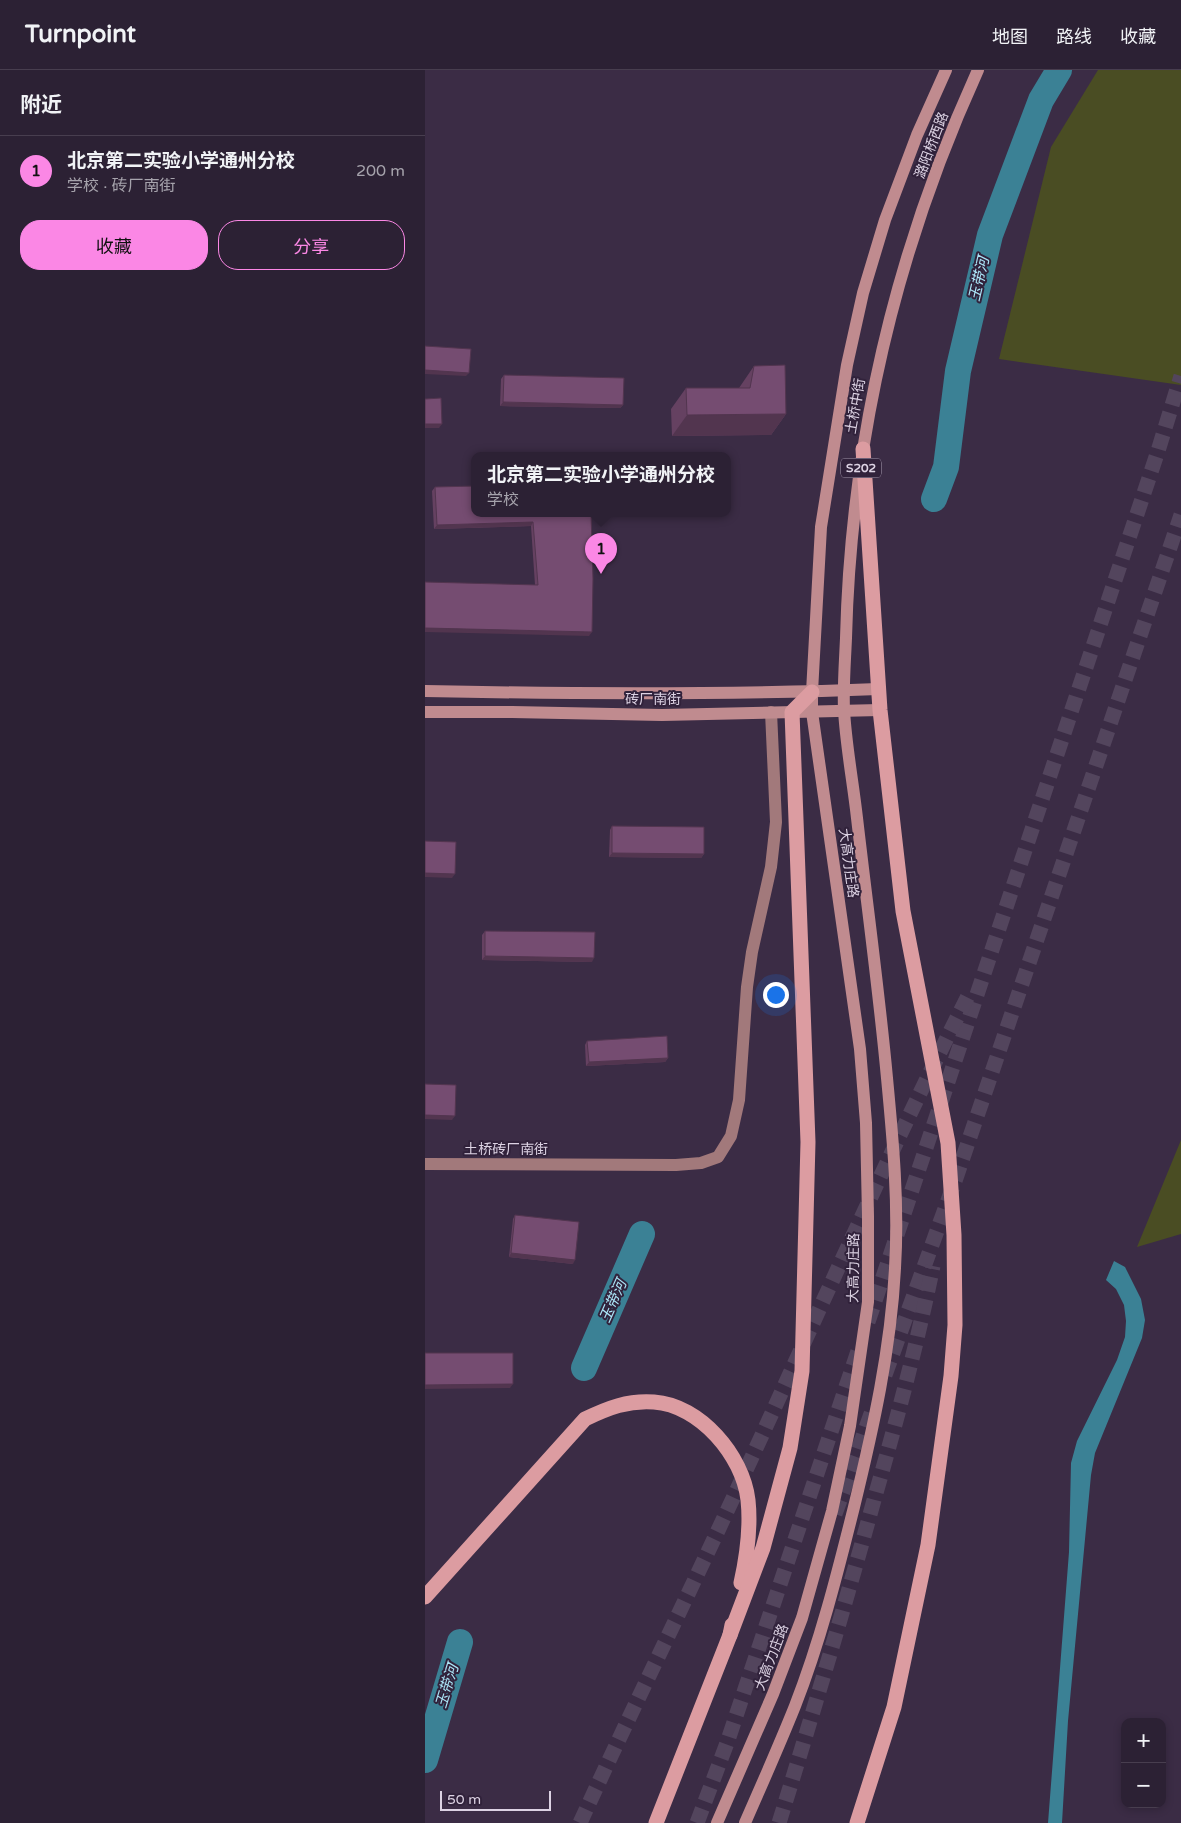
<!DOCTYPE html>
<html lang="zh">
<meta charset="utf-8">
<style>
body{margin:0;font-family:"Varela Round","Noto Sans SC",sans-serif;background:#34293c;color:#f1f3f6}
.controls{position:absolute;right:15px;bottom:15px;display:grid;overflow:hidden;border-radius:10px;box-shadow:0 2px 8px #0003}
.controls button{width:45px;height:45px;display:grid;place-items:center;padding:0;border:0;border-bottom:1px solid #483e4f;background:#2c2134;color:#f1f3f6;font:25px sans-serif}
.scale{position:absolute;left:15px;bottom:12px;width:111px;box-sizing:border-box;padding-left:5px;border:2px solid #dcd2e3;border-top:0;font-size:14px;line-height:18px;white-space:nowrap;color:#dcd2e3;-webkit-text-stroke:4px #31223b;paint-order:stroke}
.you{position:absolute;left:350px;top:924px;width:18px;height:18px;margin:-12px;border:4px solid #fff;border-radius:50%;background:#1a73e8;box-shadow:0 0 0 8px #1a73e833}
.badge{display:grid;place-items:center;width:32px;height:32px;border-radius:50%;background:#fb87e5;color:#111;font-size:16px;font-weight:700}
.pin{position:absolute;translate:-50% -41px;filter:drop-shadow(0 1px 2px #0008)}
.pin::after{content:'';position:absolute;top:26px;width:18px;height:15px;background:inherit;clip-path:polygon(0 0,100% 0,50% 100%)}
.popup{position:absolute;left:46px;top:382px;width:260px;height:65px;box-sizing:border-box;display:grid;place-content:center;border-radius:10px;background:#2c2134;filter:drop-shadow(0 1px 4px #0005);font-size:16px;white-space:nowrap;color:#a6a3ac}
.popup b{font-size:19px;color:#f1f3f6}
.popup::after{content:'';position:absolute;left:50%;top:100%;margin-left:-10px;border:10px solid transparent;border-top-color:#2c2134}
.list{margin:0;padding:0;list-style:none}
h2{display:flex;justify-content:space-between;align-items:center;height:65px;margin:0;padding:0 20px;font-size:21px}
h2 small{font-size:16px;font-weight:400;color:#a6a3ac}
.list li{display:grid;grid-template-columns:32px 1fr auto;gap:15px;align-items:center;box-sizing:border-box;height:70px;padding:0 20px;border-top:1px solid #483e4f}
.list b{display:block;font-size:19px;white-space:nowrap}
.list p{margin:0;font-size:16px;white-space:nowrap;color:#a6a3ac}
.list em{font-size:16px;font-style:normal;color:#a6a3ac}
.actions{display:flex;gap:10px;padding:15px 20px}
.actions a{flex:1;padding:11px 0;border:1px solid #fb87e5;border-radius:20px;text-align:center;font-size:18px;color:#fb87e5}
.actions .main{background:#fb87e5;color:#111}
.map{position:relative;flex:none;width:756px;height:1753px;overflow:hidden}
header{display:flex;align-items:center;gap:30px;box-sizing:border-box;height:70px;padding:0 25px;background:#2c2134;border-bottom:1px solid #483e4f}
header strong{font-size:24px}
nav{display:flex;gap:28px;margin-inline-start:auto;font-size:18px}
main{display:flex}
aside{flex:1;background:#2c2134}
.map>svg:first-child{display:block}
.green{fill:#4a4d23}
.water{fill:#3b8195}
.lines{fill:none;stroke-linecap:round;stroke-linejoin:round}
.river{stroke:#3b8195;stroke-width:26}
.highway-tunnel{stroke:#53455d;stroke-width:15;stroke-dasharray:15 8;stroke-linecap:butt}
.secondary{stroke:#a2797b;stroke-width:12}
.primary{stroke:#c08b8f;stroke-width:12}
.highway{stroke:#dc9ca1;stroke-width:15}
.wall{fill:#654161}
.shaded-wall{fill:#52354f}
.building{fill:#754c71;stroke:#52354f}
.labels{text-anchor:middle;stroke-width:4;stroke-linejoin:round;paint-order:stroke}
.shield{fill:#31223b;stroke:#a99db1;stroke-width:1}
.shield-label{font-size:12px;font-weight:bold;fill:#dcd2e3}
.street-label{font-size:14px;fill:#dcd2e3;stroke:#31223b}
.water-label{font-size:15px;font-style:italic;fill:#ace6f8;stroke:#31223b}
</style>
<header>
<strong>Turnpoint</strong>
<nav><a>地图</a><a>路线</a><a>收藏</a></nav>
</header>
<main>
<aside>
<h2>附近<small></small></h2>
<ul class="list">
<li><span class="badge">1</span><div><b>北京第二实验小学通州分校</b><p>学校 · 砖厂南街</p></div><em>200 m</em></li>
</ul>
<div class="actions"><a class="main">收藏</a><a>分享</a></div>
</aside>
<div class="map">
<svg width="756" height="1753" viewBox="0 0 756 1753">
<rect width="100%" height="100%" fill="#3b2c45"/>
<!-- green -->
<g class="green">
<polygon points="673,0 756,0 756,315 574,289 626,77"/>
<polygon points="756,1070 756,1164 712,1177"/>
</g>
<!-- water -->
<polygon class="water" points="689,1191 700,1197 716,1229 720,1250 717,1268 670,1383 666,1405 643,1651 637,1753 623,1753 644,1482 646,1393 652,1371 692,1290 700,1267 701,1251 699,1235 691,1219 681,1210"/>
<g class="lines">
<!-- river -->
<g class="river">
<polyline points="509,429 521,397 533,301 565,165 616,30 634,0"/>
<polyline points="159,1298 217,1164"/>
<polyline points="0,1690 35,1572"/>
</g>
<!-- highway-tunnel -->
<g class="highway-tunnel">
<polyline points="443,1252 733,381 756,306"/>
<polyline points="460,1305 530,1111 756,445"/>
<polyline points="410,1444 447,1341"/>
<path d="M 155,1753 C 209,1635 267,1518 321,1400 C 394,1241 464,1082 543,926"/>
<polyline points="272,1753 302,1673 433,1281"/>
<path d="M 354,1753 C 387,1646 419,1539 449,1430 C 471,1353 492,1275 508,1196"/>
</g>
<!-- secondary -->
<polyline class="secondary" points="0,1094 251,1095 276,1093 293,1087 306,1066 314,1030 322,917 327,882 346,797 351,752 346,642"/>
<!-- primary -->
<g class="primary">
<path d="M 0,621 C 151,624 302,625 453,619"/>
<polyline points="0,642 87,642 237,645 455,640"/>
<polyline points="292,1753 348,1624 377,1548 407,1441 425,1356 443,1232 443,1146 441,1053 435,979 387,642 387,622 396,457 422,295 438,223 460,150 492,65 521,0"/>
<path d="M 320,1753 C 337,1714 354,1676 370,1636 C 395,1572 412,1505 429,1437 C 448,1359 466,1279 470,1198 C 474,1134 468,1071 462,1008 C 454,921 442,835 432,748 C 428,712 421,676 419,640 C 418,616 420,592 421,568 C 426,370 471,180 553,0"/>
</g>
<!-- highway -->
<g class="highway">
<path d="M 0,1527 L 160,1349 C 183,1338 203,1330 229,1332 C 275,1335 318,1386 323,1430 C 326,1458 322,1486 316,1513"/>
<polyline points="305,1565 338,1478 365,1378 377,1301 383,1072 367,642 387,622"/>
<polyline points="231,1753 305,1565 307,1555"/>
<polyline points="432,1753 469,1637 503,1475 526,1306 530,1255 529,1165 523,1073 478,841 455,640 438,379"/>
</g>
</g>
<!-- wall -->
<g class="wall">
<polygon points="329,296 361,344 346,365 247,366 246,339 261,318 314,318"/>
<polygon points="79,305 198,335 195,338 75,336 76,309"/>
<polygon points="10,417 166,443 164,566 110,515 106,456 9,459 7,421"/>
<polygon points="187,756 279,784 276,788 184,787 185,760"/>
<polygon points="60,861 167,892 57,890 57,865"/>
<polygon points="162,971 243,988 240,992 161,996 160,975"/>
<polygon points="90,1145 148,1194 84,1187 88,1149"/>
</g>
<!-- shaded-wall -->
<g class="shaded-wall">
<polygon points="0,300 44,303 41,306 0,304"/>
<polygon points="78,332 198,335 195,338 75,336"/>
<polygon points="361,344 346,365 247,366 262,345"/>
<polygon points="0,354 17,354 14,358 0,358"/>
<polygon points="108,452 106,456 9,459 12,455"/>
<polygon points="0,558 167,562 164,566 0,562"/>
<polygon points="187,783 279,784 276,788 184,787"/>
<polygon points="0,803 30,804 27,808 0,807"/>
<polygon points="60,886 169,888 167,892 57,890"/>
<polygon points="243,988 240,992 161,996 164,992"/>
<polygon points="0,1045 30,1046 27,1050 0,1049"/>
<polygon points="86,1183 150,1190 148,1194 84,1187"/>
<polygon points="88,1314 85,1318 0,1319 0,1315"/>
</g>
<!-- building -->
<g class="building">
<polygon points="0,276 46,279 44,303 0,300"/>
<polygon points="360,295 361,344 262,345 261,318 325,318 329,296"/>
<polygon points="79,305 199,308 198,335 78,332"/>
<polygon points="16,328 17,354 0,354 0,329"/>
<polygon points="50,416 50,443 166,443 168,509 167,562 0,558 0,512 113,515 108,452 12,455 10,417"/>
<polygon points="187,756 279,757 279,784 187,783"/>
<polygon points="0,771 31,772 30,804 0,803"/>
<polygon points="60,861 170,862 169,888 60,886"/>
<polygon points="242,966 243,988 164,992 162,971"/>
<polygon points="0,1014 31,1015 30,1046 0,1045"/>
<polygon points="90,1145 154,1152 150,1190 86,1183"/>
<polygon points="0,1283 88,1283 88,1314 0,1315"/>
</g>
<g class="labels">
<!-- shield labels -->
<rect class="shield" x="416" y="388.5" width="40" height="19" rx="4"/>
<g class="shield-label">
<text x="436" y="402">S202</text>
</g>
<!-- street labels -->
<g class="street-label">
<text transform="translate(506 75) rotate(-69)" y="5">潞阳桥西路</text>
<text transform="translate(430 336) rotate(-80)" y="5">土桥中街</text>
<text x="228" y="634">砖厂南街</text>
<text transform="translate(424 793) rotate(82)" y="5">大高力庄路</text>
<text x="81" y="1084">土桥砖厂南街</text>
<text transform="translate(428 1198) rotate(-89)" y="5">大高力庄路</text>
<text transform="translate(346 1587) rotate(-69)" y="5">大高力庄路</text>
</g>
<!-- water labels -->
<g class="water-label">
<text transform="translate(554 209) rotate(-77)" y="5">玉带河</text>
<text transform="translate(188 1231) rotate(-66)" y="5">玉带河</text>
<text transform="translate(22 1616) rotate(-73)" y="5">玉带河</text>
</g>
</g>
</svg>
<div class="controls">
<button>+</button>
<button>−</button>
</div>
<div class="scale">50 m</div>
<div class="you"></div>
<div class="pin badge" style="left:176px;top:504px">1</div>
<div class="popup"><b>北京第二实验小学通州分校</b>学校</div>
</div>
</main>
